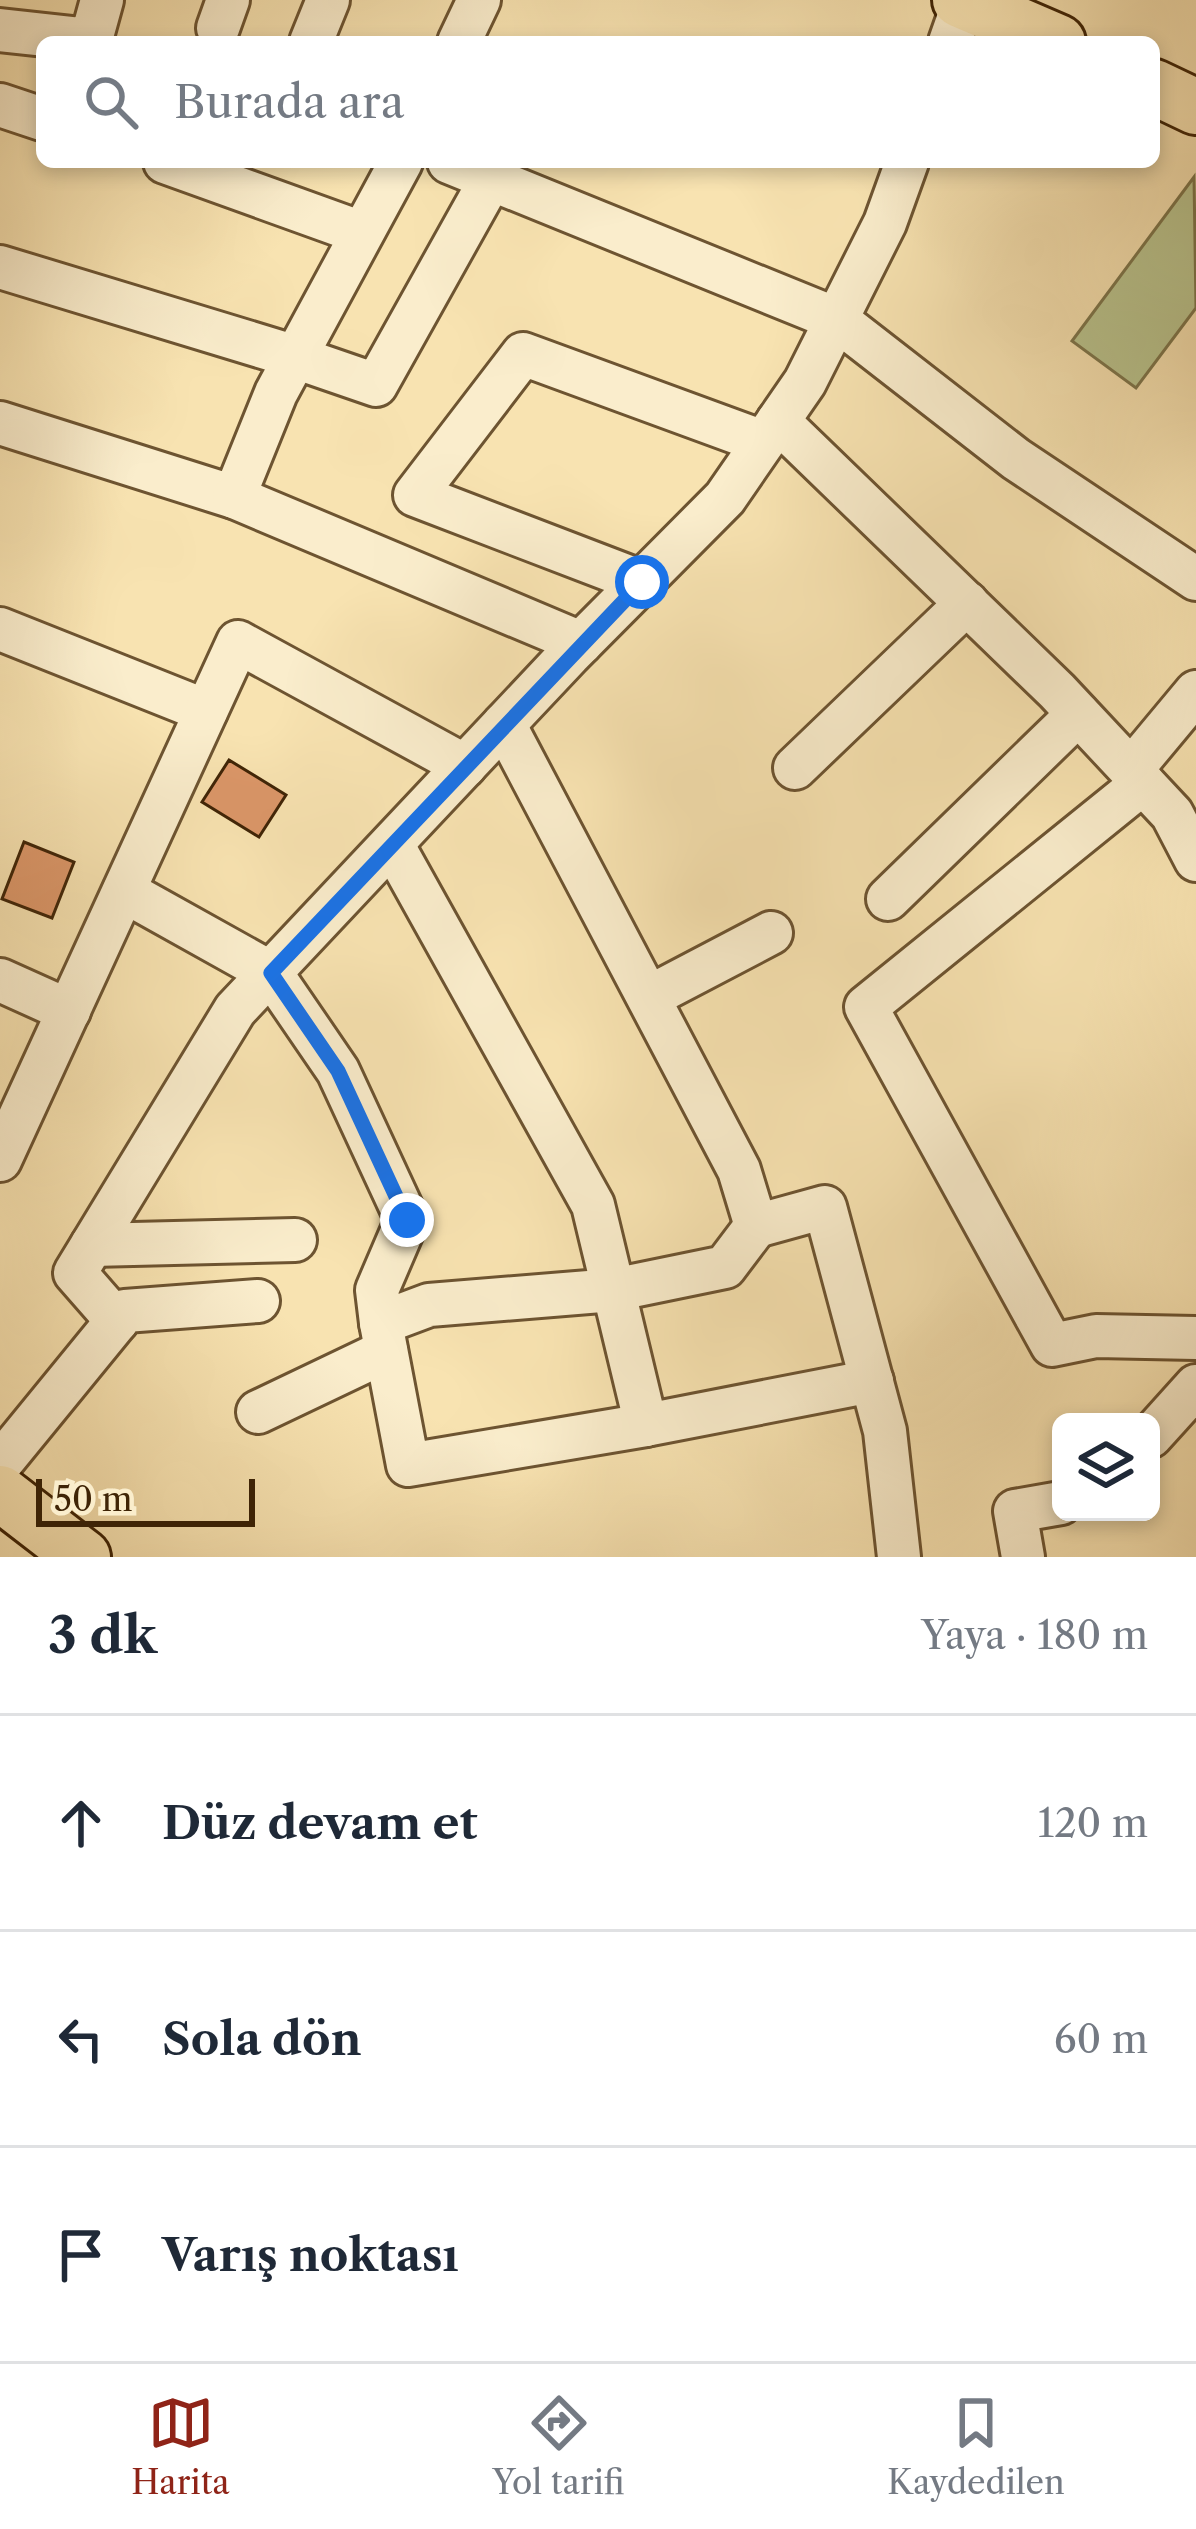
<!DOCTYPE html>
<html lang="tr">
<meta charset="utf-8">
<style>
body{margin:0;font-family:"Libre Caslon Text",serif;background:#f6f6f7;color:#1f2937}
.controls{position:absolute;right:36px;bottom:36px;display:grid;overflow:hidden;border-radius:18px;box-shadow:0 6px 18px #0003}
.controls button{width:108px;height:108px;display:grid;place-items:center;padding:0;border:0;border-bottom:3px solid #e0e1e3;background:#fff;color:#1f2937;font:60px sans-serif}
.scale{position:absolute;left:36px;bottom:30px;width:219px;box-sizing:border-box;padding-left:12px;border:6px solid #3f2406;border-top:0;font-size:33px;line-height:42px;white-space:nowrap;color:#3f2406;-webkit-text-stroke:9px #faedcc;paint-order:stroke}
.stop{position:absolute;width:36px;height:36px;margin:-27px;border:9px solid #1a73e8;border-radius:50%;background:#fff}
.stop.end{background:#1a73e8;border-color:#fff;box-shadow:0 3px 12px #0008}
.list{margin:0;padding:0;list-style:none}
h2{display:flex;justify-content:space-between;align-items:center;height:156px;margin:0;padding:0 48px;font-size:51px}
h2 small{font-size:39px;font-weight:400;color:#747a83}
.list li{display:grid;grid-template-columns:78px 1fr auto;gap:36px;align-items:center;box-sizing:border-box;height:216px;padding:0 48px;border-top:3px solid #e0e1e3}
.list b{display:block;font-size:45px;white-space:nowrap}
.list em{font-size:39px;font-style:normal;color:#747a83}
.icon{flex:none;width:66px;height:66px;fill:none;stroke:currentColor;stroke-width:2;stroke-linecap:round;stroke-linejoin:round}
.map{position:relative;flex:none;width:1196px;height:1557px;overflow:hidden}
.search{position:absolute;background:#fff;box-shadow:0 6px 18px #0003;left:36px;right:36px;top:36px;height:132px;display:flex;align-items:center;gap:30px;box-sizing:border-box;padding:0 42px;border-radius:18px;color:#747a83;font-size:45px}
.sheet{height:804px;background:#fff}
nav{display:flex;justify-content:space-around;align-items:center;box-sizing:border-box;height:168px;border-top:3px solid #e0e1e3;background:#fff;font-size:33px;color:#747a83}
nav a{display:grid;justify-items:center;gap:6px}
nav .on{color:#8f2418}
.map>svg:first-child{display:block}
.green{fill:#b9c48e;stroke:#7c744a;stroke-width:3}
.building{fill:#dc9769;stroke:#3f2406;stroke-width:3}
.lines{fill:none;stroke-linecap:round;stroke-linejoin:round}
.minor-casing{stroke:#6d5431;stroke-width:48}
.major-casing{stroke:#3f2406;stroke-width:60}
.minor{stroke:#faedcc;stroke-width:42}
.major{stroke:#f8e3b1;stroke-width:54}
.route{stroke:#1a73e8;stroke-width:15}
</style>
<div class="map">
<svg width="1196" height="1557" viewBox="0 0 1196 1557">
<rect width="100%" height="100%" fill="#f8e3b1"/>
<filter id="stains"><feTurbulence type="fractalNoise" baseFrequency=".00167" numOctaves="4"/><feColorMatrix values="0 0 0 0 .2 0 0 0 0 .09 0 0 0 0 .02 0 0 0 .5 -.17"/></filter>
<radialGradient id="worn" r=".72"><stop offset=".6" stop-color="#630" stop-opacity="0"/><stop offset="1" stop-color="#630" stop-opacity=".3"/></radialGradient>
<!-- green -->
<polygon class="green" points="1194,177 1196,308 1136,388 1072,341"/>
<!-- building -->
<g class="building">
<polygon points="229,760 286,795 259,837 202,802"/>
<polygon points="24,842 74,862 52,918 2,899"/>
</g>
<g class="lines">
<!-- minor casing -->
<g class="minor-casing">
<g id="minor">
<polyline points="218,28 228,0"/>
<polyline points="0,30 91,40 102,0"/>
<polyline points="311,42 328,0"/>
<polyline points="459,42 479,0"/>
<polyline points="950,42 964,2"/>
<polyline points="0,105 42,119"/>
<polyline points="165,162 362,233"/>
<polyline points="449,162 836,319 1016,459 1196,579"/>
<polyline points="0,267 283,353 376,385 491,179"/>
<polyline points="778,421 1057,691 1172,814 1196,860"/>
<polyline points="0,423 234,497 276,393 401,162"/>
<polyline points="234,497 581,643"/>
<polyline points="642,582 415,495 523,354 763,442"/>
<polyline points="0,629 206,711"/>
<polyline points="504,724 739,1170 756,1226 825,1207 885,1431 899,1557"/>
<polyline points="795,768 967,603"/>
<polyline points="1131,770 1196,692"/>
<polyline points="1143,783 866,1007 1052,1345 1096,1336 1196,1338"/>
<polyline points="392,844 593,1205 646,1425"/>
<polyline points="124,891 271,973 338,1071 407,1220 377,1290 381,1323 429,1305 613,1290 725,1267 756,1226"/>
<polyline points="888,899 1078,714"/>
<polyline points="0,980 69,1011"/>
<polyline points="649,997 771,933"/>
<polyline points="0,1160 238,642 465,766"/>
<polyline points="92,1245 295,1240"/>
<polyline points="117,1321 75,1273 235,1010 569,655 725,498 805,382 885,223 907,162"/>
<polyline points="381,1323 408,1465 646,1425 872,1381"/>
<polyline points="258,1412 386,1351"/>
<polyline points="1151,1436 1196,1386"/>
<polyline points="0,1464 125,1311 258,1301"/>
<polyline points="1023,1557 1015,1511 1061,1503"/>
</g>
</g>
<!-- major casing -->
<g class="major-casing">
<g id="major">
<polyline points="960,0 1058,42"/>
<polyline points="1154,87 1196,107"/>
<polyline points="0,1493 83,1557"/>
</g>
</g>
<!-- minor -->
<use href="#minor" class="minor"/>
<!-- major -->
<use href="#major" class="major"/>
</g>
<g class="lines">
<!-- route -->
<polyline class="route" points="407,1220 338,1071 271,973 642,582"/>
</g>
<rect width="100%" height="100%" filter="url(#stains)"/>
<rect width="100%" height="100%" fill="url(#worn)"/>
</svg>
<div class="controls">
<button><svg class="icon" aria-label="layers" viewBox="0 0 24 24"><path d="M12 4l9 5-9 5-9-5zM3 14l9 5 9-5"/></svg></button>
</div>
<div class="scale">50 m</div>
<div class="stop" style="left:642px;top:582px"></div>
<div class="stop end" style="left:407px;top:1220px"></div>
<div class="search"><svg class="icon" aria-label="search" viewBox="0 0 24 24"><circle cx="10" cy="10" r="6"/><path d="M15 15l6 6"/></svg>Burada ara</div>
</div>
<section class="sheet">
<h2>3 dk<small>Yaya · 180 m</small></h2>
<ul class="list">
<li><svg class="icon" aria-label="ahead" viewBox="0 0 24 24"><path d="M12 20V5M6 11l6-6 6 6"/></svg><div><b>Düz devam et</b></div><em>120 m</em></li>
<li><svg class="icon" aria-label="left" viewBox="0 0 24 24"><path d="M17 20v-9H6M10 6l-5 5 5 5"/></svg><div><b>Sola dön</b></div><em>60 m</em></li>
<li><svg class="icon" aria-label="arrive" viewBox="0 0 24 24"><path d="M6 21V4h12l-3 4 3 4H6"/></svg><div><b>Varış noktası</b></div></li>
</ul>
</section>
<nav>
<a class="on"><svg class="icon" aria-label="map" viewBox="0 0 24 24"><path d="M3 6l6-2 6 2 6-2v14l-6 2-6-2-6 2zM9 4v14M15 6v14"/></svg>Harita</a>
<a><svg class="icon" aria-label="directions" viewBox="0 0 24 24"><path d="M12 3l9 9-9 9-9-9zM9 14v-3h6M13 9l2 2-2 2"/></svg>Yol tarifi</a>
<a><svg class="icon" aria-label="saved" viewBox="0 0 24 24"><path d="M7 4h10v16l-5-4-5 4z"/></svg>Kaydedilen</a>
</nav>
